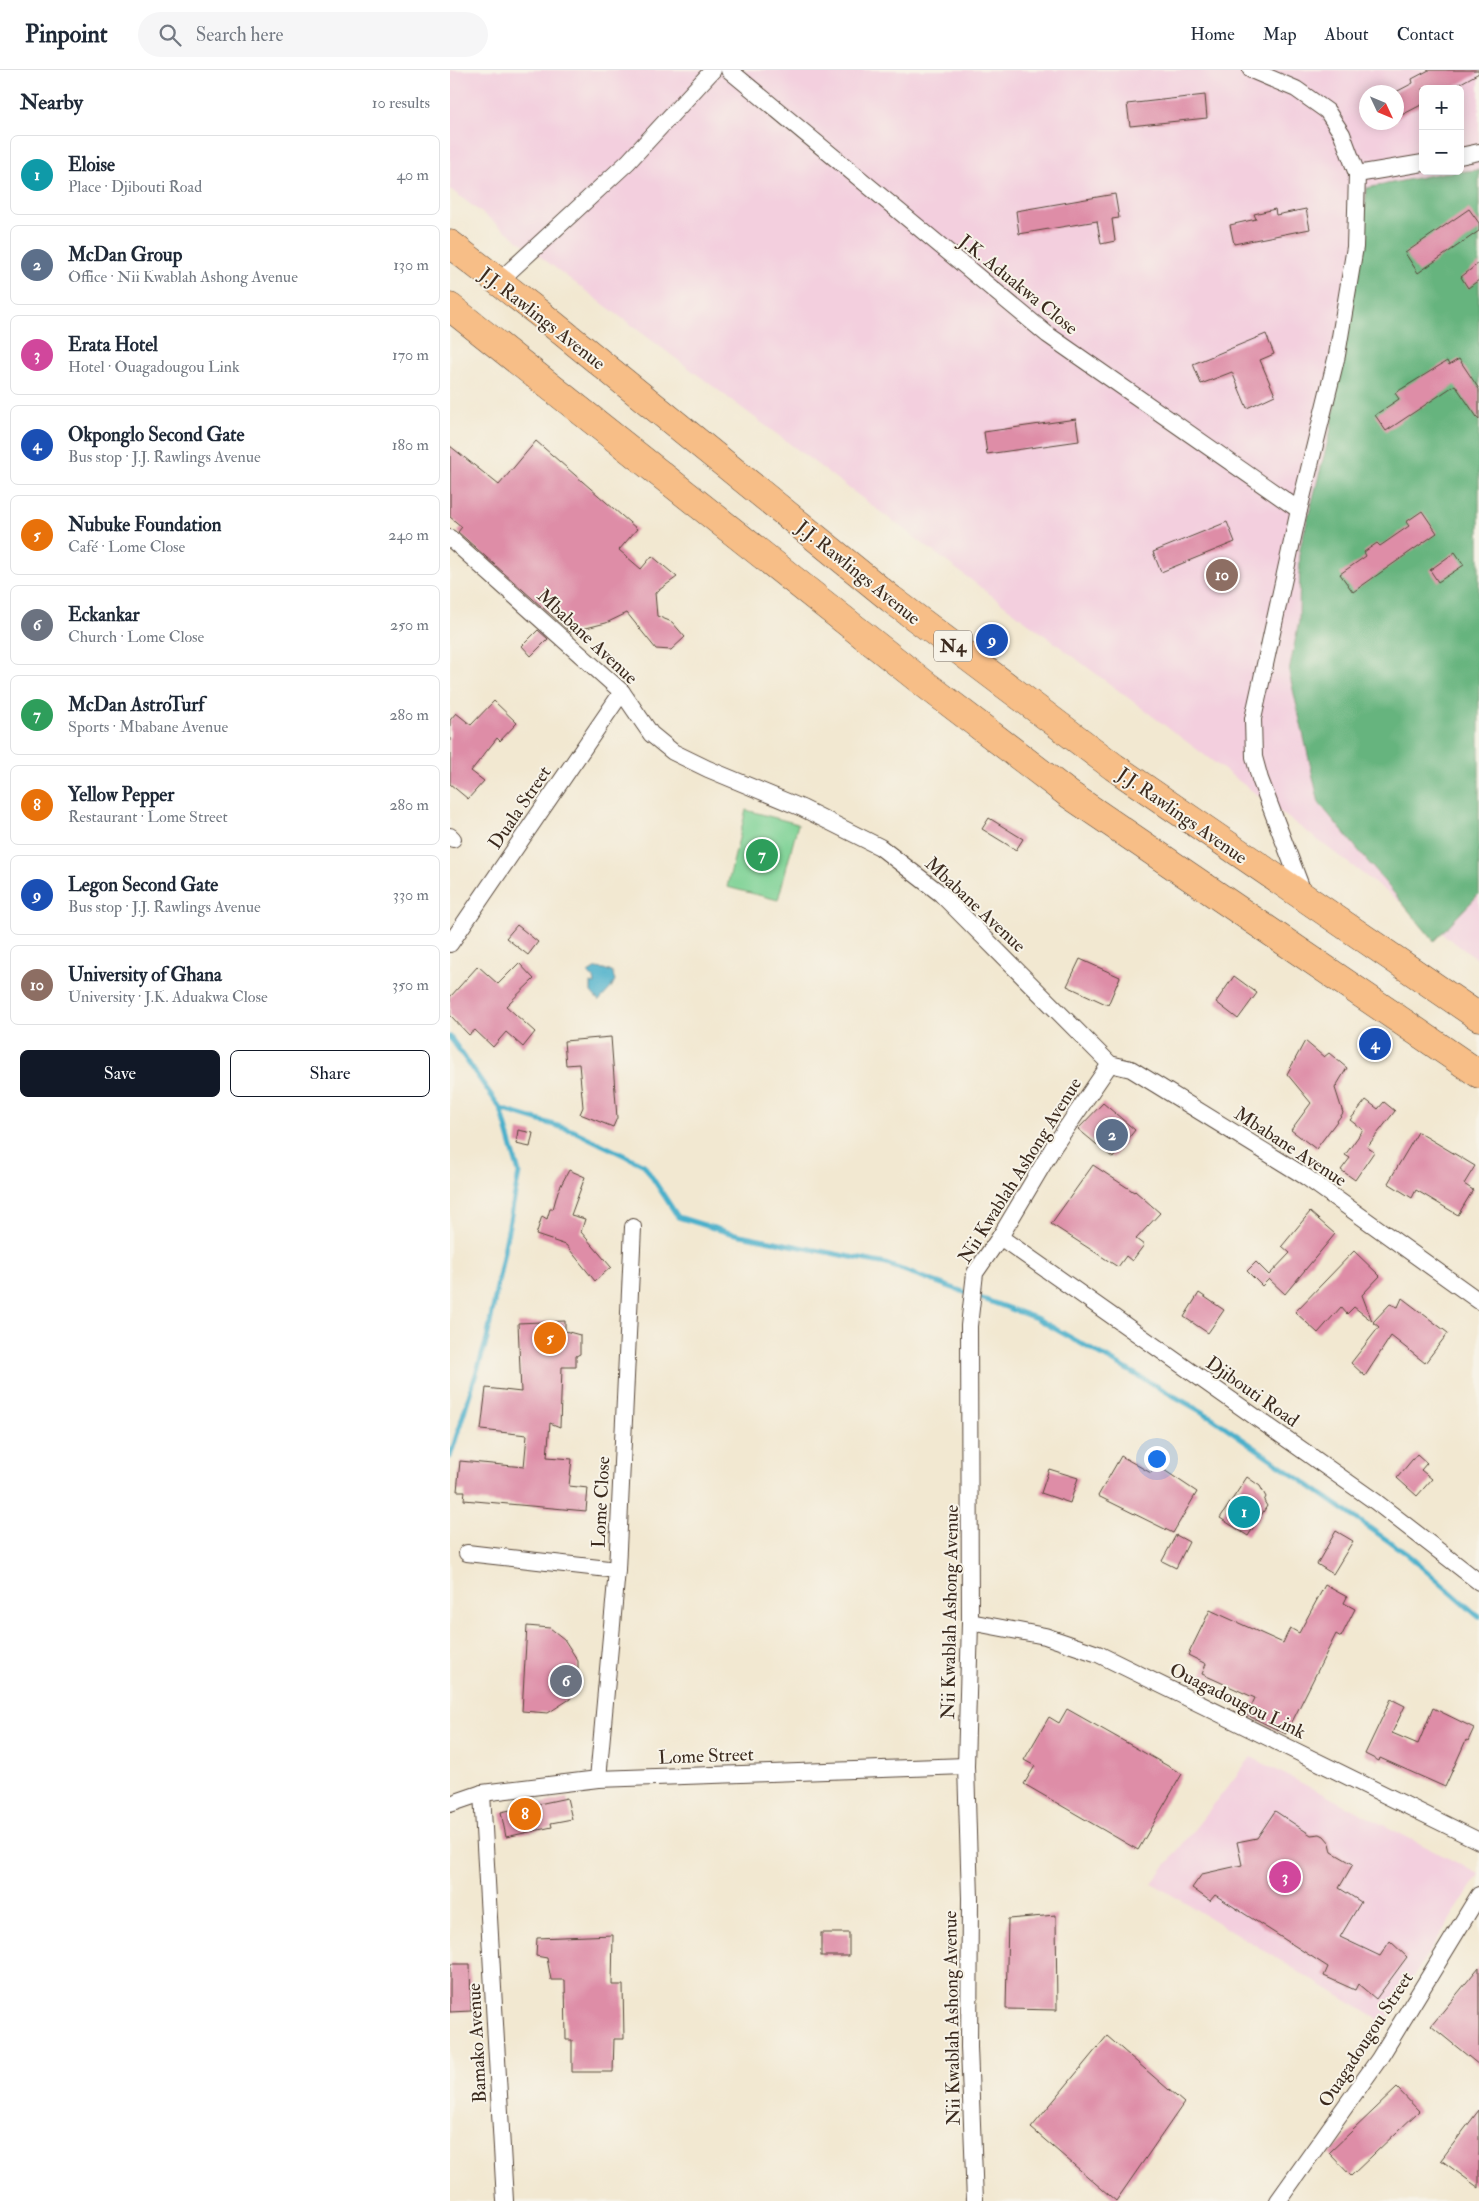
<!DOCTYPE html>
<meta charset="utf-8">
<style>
body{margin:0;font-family:"IM FELL Double Pica",serif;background:#f6f6f7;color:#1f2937}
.controls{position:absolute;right:15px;top:15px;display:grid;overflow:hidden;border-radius:8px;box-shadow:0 2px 12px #0003}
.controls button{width:45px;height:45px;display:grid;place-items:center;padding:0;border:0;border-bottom:1px solid #e0e1e3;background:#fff;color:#1f2937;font:25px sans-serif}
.compass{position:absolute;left:909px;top:15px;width:45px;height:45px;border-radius:50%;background:#fff;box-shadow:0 2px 12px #0003;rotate:134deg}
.you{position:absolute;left:706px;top:1388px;width:18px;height:18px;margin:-12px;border:4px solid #fff;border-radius:50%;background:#1a73e8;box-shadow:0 0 0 8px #1a73e833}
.badge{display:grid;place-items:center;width:32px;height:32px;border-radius:50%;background:#111827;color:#fff;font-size:16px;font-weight:700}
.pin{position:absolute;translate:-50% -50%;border:2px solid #fff;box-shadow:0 1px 5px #0006}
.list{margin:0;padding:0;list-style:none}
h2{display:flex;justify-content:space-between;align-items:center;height:65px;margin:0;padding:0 20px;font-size:21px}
h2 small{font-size:16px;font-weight:400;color:#747a83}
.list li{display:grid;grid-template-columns:32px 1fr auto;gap:15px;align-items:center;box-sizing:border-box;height:80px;margin:0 10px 10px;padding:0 10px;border:1px solid #e0e1e3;border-radius:8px}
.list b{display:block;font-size:19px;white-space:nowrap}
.list p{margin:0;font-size:16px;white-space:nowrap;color:#747a83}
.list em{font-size:16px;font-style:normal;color:#747a83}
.actions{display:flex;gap:10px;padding:15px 20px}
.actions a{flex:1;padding:11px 0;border:1px solid #111827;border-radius:8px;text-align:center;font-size:18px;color:#111827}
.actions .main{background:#111827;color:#fff}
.icon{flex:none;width:28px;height:28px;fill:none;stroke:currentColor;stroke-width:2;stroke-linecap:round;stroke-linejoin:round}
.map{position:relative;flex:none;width:1029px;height:2131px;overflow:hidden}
header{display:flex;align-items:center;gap:30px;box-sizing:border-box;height:70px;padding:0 25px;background:#fff;border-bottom:1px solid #e0e1e3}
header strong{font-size:24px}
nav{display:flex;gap:28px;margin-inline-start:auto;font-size:18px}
.search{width:350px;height:45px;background:#f6f6f7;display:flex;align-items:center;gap:12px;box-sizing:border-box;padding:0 18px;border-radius:28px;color:#747a83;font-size:19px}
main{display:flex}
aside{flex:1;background:#fff}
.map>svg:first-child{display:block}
.built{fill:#f3cfde;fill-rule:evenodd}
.green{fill:#7ed295;stroke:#5c7e5a}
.forest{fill:#66b47e;stroke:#506f4e}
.water{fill:#4cb0cb;stroke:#446d74}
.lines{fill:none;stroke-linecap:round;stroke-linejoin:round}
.stream{stroke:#4cb0cb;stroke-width:5}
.building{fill:#de8da7}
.minor-casing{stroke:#564639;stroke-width:18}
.trunk-casing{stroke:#564639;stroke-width:29}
.minor{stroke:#fff;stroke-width:16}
.trunk{stroke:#f7be87;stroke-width:28}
.labels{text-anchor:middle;stroke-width:4;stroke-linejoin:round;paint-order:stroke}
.shield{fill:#f7f3e8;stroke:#73665b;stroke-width:1}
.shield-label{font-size:18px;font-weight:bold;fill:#3b2a1e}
.street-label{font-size:19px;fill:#3b2a1e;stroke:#f7f3e8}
</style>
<header>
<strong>Pinpoint</strong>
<div class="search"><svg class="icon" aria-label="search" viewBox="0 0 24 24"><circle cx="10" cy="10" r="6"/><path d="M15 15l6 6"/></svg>Search here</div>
<nav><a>Home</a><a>Map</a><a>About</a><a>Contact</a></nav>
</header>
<main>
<aside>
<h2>Nearby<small>10 results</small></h2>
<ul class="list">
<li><span class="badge" style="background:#0f9aa8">1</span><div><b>Eloise</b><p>Place · Djibouti Road</p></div><em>40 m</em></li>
<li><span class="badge" style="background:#5c6f8a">2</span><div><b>McDan Group</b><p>Office · Nii Kwablah Ashong Avenue</p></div><em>130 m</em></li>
<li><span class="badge" style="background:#d1479c">3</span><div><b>Erata Hotel</b><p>Hotel · Ouagadougou Link</p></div><em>170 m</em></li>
<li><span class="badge" style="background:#1a4fb4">4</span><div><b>Okponglo Second Gate</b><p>Bus stop · J.J. Rawlings Avenue</p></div><em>180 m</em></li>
<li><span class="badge" style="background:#e8710a">5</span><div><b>Nubuke Foundation</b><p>Café · Lome Close</p></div><em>240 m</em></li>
<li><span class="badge" style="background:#6b7280">6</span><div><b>Eckankar</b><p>Church · Lome Close</p></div><em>250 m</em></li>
<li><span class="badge" style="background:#2e9e5b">7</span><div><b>McDan AstroTurf</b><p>Sports · Mbabane Avenue</p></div><em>280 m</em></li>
<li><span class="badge" style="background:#e8710a">8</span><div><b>Yellow Pepper</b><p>Restaurant · Lome Street</p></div><em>280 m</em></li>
<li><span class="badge" style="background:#1a4fb4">9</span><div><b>Legon Second Gate</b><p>Bus stop · J.J. Rawlings Avenue</p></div><em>330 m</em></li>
<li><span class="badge" style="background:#8d6e63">10</span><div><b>University of Ghana</b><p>University · J.K. Aduakwa Close</p></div><em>350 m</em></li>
</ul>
<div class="actions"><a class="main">Save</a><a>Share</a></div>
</aside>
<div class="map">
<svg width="1029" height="2131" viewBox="0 0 1029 2131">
<rect width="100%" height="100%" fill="#f7f3e8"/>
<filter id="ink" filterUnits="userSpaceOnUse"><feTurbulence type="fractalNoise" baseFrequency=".02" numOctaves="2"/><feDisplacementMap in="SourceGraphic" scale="10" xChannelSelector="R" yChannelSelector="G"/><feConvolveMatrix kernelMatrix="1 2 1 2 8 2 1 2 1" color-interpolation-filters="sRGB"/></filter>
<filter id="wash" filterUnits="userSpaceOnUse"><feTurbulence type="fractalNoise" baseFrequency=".0096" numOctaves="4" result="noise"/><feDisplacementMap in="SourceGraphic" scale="20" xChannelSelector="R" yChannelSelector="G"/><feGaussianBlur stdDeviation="1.12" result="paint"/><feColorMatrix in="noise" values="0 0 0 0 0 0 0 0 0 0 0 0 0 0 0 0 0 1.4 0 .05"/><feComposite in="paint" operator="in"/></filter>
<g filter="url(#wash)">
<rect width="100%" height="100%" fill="#f2e8d1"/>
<!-- built -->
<g class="built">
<path d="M 0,0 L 1029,0 L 1029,891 L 0,119 ZM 973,19 L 1010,19 L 1010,101 L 973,101 ZM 916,22 L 946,22 L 946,52 L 916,52 Z"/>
<polygon points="801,1687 1029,1804 934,1953 702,1813"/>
</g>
<!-- green -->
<polygon class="green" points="296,740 348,754 328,830 277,817"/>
<!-- forest -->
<polygon class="forest" points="1029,100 1029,824 984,871 869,733 839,602 849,551 850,478 880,363 910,178 917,118 992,103"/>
<!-- water -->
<polygon class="water" points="146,898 154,899 162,902 165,910 161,918 149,931 141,922 141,913 145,914 144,908 141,907 138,903"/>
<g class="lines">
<!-- stream -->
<g class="stream">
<polyline points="0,967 51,1039 124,1061 194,1095 228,1147 280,1163 436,1194 586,1248 761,1347 957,1484 1029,1547"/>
<polyline points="0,1387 37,1269 69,1103 51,1039"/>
</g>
</g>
<g id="blocks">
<!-- building -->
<g class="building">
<polygon points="979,0 1029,0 1029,3 1000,19 973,19 973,34 946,48 946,22 963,13 962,9"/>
<polygon points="755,25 757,48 680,56 677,34"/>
<polygon points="665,124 669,148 662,149 665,171 651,174 647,151 569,164 566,141"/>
<polygon points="825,139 826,145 856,139 860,159 784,174 780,155 806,149 804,144"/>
<polygon points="1019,139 1029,153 1029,161 968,203 955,183"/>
<polygon points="1029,193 1029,210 1018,218 1011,207"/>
<polygon points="816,264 824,284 810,290 825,325 797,338 782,302 751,314 743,294"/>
<polygon points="1009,289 1029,319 1029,350 1005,315 936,361 925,345 949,329 945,323 997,291 999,295"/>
<polygon points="626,349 629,371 537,384 534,362"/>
<polygon points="86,371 187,459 169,480 191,499 202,486 227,507 205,523 207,546 222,552 235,567 221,580 206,579 177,543 156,553 120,562 8,462 12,457 0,447 0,376 49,415"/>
<polygon points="972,441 987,463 903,522 890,504 916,486 914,482 927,473 930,476 959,456 956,452"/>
<polygon points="777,452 785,472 711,502 703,482"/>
<polygon points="1005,482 1014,495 988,512 980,500"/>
<polygon points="88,560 98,569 81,586 72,576"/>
<polygon points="44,631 67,653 50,671 47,668 21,701 34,711 18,729 0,714 0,650 6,643 21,655"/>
<polygon points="539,748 573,769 566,780 532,759"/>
<polygon points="67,855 88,872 78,885 56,868"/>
<polygon points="630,889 670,907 658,935 617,916"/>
<polygon points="69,893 84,909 56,936 85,962 73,977 56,962 43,977 25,960 19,965 0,945 0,927 28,896 48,914"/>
<polygon points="784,906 807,923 788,949 766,932"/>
<polygon points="161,967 167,1048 163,1057 130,1044 133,1037 129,994 116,995 114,971"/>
<polygon points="855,971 874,987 879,983 897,998 885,1018 893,1043 866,1079 841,1060 861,1033 837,1004"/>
<polygon points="916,1030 928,1039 934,1032 945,1041 917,1077 924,1082 905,1110 891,1100 900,1088 895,1085 913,1060 900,1050"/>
<polygon points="653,1033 685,1060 663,1088 628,1059"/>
<polygon points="68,1060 83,1063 80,1077 66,1074"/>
<polygon points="968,1062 1025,1096 1014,1114 1023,1120 1008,1145 966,1120 962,1128 938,1113"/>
<polygon points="643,1095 684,1122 685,1121 710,1143 686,1169 694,1175 682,1191 676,1186 668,1197 601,1154"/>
<polygon points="119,1100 135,1107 121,1145 135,1149 131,1162 161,1197 145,1211 116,1175 86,1165 92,1146 97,1149 100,1139 103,1139 108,1121"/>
<polygon points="860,1142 885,1164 835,1224 819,1209 812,1216 797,1201 806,1192 819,1205 840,1183 832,1176"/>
<polygon points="904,1181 930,1206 912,1225 922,1251 904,1237 897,1244 891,1237 868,1263 845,1242"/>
<polygon points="749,1223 774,1240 758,1263 734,1247"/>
<polygon points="952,1228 998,1263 975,1293 941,1266 915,1306 901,1293 929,1257 923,1252 940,1234 948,1237"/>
<polygon points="115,1251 115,1261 130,1265 130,1284 126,1286 126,1297 112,1297 110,1357 100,1353 97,1387 122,1389 119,1416 138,1418 136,1441 14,1430 15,1421 7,1421 10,1391 74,1397 77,1365 31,1360 36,1318 71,1322 68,1253"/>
<polygon points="967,1384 977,1393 971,1400 982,1409 967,1426 947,1408"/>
<polygon points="671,1386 701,1403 705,1394 747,1422 723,1463 648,1426"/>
<polygon points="599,1399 628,1408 620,1433 591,1423"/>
<polygon points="797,1407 810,1416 816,1427 814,1431 817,1436 798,1466 770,1448"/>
<polygon points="886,1461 903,1471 883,1504 867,1494"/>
<polygon points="726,1465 739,1472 726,1498 712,1491"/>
<polygon points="875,1515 897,1527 894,1533 905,1539 891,1567 886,1564 836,1664 797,1645 805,1628 752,1604 756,1594 738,1585 760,1540 833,1573 840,1558 849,1563"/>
<polygon points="77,1556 100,1558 114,1569 128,1591 128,1608 120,1629 98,1643 72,1641"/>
<polygon points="941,1629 955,1636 942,1663 968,1674 983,1638 1024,1658 1018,1671 1016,1670 995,1717 930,1688 929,1691 915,1684"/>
<polygon points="617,1639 732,1704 688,1780 574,1714 585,1696 574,1690 599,1647 609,1653"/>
<polygon points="117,1728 122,1749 101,1753 102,1757 56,1767 51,1742"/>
<polygon points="825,1741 861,1765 870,1764 874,1766 880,1773 882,1782 903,1794 889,1818 911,1832 890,1867 930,1886 940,1871 957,1887 926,1929 908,1914 905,1920 874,1906 878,1897 765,1825 760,1831 742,1818 752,1804 792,1795 787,1772 807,1768"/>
<polygon points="606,1845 607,1940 556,1939 558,1849"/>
<rect x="371" y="1863" width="28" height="23"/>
<polygon points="163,1865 162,1915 173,1915 174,1969 164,1969 163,2002 122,2002 122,1970 116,1970 115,1910 101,1910 97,1888 86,1886 87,1868"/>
<polygon points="0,1894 20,1894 21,1941 0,1942"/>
<polygon points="1029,1897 1029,1995 981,1956"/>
<polygon points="657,1966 734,2033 666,2131 581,2058"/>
<polygon points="947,2018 969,2041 901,2106 879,2083"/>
<polygon points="1029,2040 1029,2118 991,2090"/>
</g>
</g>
</g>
<g filter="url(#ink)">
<use href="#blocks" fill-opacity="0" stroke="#564639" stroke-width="1"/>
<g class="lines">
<!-- minor casing -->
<g class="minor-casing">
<g id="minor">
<polyline points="279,0 598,265 849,440"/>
<polyline points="801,0 846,19 877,41 892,64 907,104 905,177 887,285 849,440 803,649 804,687 810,709 855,827"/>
<polyline points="1010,86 1029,82"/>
<polyline points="907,104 973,93"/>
<polyline points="48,212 178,92 263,0"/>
<polyline points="0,468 172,622 201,664 223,682 258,699 352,738 430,777 491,824 660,994 681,999 856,1107 1029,1231"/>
<polyline points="0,766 3,769"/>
<polyline points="0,874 172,622"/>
<polyline points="550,1167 926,1432 1029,1512"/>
<polyline points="17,1483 167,1500"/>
<polyline points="520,1552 595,1566 648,1584 1029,1771"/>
<polyline points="148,1709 167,1500 183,1157"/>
<polyline points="32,1723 55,2131"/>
<polyline points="0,1734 32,1723 148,1709 516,1696"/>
<polyline points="525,2131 519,1977 520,1828 516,1696 520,1552 519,1256 525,1203 550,1167 604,1076 660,994"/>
<polyline points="828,2131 929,1989 1029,1825"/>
</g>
</g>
<!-- trunk casing -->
<g class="trunk-casing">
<g id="trunk">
<polyline points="0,174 89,243 441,529 664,697 1029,947"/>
<polyline points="0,237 471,611 620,725 1029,1004"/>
</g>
</g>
<!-- minor -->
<use href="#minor" class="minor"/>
<!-- trunk -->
<use href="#trunk" class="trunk"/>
</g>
</g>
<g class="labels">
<!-- shield labels -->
<rect class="shield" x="484" y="560.5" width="38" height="31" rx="4"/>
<g class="shield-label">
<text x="503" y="582">N4</text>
</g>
<!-- street labels -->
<g class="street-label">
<text transform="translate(569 214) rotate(39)" y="7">J.K. Aduakwa Close</text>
<text transform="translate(93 248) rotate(38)" y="7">J.J. Rawlings Avenue</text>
<text transform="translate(409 502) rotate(39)" y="7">J.J. Rawlings Avenue</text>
<text transform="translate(138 566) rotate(43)" y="7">Mbabane Avenue</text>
<text transform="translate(69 737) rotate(-56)" y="7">Duala Street</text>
<text transform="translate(733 745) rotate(35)" y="7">J.J. Rawlings Avenue</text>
<text transform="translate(526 834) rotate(43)" y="7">Mbabane Avenue</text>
<text transform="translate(841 1076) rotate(33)" y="7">Mbabane Avenue</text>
<text transform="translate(569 1100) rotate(-58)" y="7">Nii Kwablah Ashong Avenue</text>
<text transform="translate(803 1321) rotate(35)" y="7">Djibouti Road</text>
<text transform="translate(150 1432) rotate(-87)" y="7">Lome Close</text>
<text transform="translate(499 1542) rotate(-89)" y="7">Nii Kwablah Ashong Avenue</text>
<text transform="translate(788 1630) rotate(26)" y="7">Ouagadougou Link</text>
<text transform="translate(256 1685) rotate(-2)" y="7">Lome Street</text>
<text transform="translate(501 1948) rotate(-91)" y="7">Nii Kwablah Ashong Avenue</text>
<text transform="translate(915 1969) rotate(-57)" y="7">Ouagadougou Street</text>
<text transform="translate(26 1973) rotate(-93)" y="7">Bamako Avenue</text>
</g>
</g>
</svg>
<div class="controls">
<button>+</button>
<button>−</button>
</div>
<svg class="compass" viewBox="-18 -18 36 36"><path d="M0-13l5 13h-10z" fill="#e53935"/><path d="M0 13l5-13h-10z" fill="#747a83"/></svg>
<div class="you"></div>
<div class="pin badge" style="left:794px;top:1442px;background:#0f9aa8">1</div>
<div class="pin badge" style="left:662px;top:1065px;background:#5c6f8a">2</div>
<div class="pin badge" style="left:835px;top:1807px;background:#d1479c">3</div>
<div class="pin badge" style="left:925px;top:974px;background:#1a4fb4">4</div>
<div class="pin badge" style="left:100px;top:1268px;background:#e8710a">5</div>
<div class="pin badge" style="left:116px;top:1611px;background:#6b7280">6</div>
<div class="pin badge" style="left:312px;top:785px;background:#2e9e5b">7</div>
<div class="pin badge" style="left:75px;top:1744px;background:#e8710a">8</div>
<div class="pin badge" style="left:542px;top:570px;background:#1a4fb4">9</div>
<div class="pin badge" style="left:772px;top:505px;background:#8d6e63">10</div>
</div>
</main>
